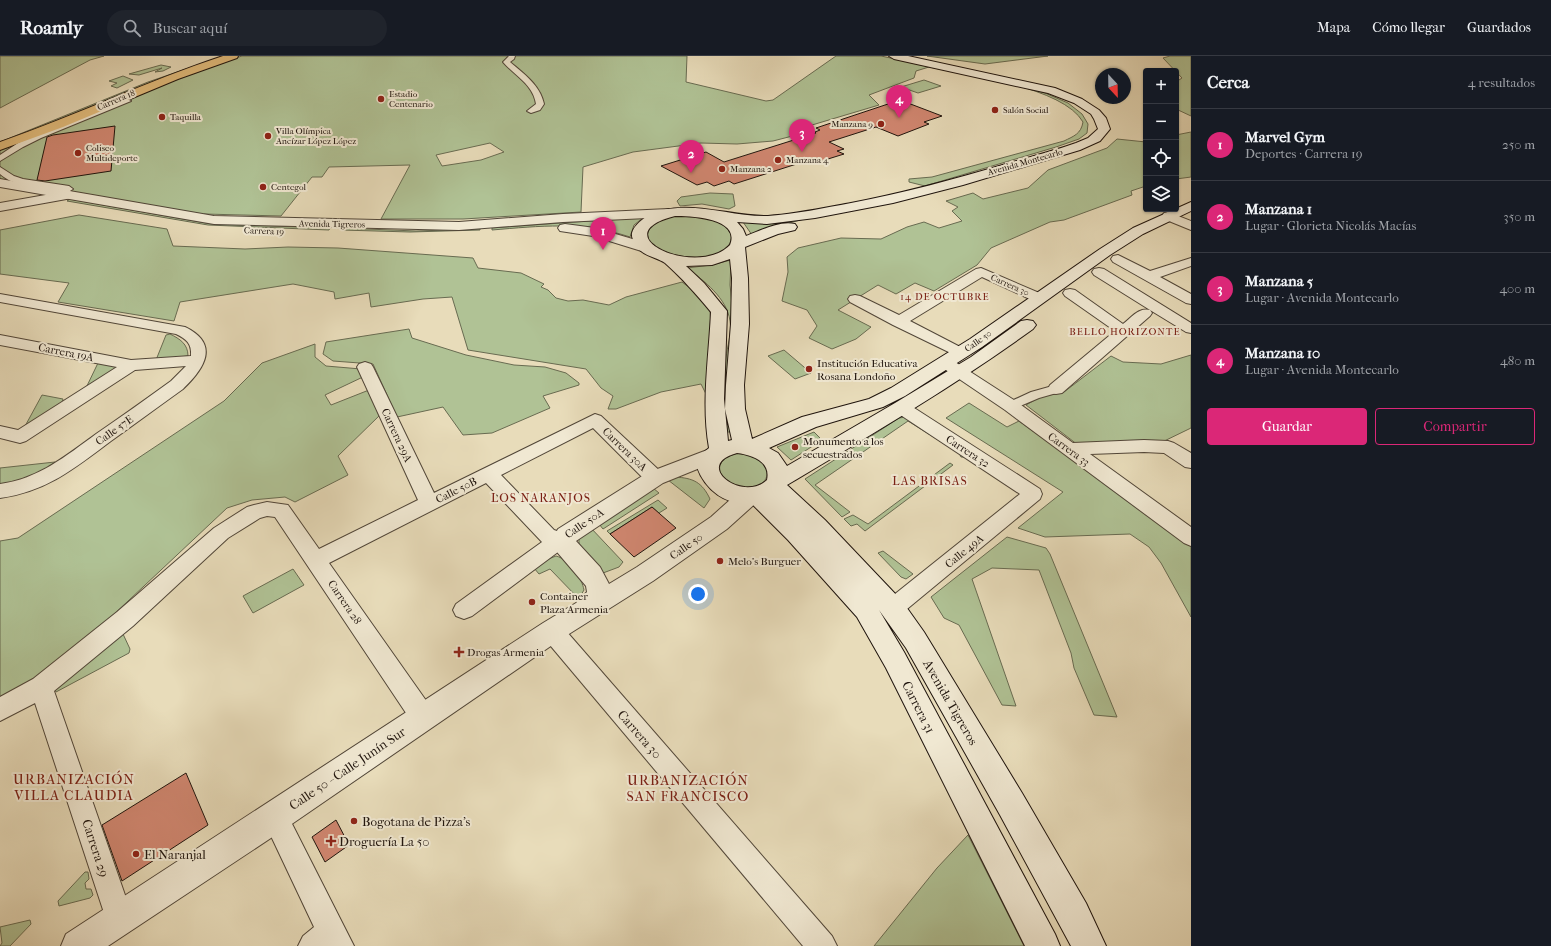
<!DOCTYPE html>
<html lang="es">
<meta charset="utf-8">
<style>
body{margin:0;font-family:"IM FELL French Canon",serif;background:#20242c;color:#f1f3f6}
.controls{position:absolute;right:12px;top:12px;display:grid;overflow:hidden;border-radius:4px;box-shadow:0 1px 3px #0004}
.controls button{width:36px;height:36px;display:grid;place-items:center;padding:0;border:0;border-bottom:1px solid #363941;background:#171b24;color:#f1f3f6;font:20px sans-serif}
.compass{position:absolute;left:1095px;top:12px;width:36px;height:36px;border-radius:50%;background:#171b24;box-shadow:0 1px 3px #0004;rotate:158deg}
.you{position:absolute;left:698px;top:538px;width:14px;height:14px;margin:-10px;border:3px solid #fff;border-radius:50%;background:#1a73e8;box-shadow:0 0 0 6px #1a73e833}
.badge{display:grid;place-items:center;width:26px;height:26px;border-radius:50%;background:#db2777;color:#fff;font-size:13px;font-weight:700}
.pin{position:absolute;translate:-50% -33px;filter:drop-shadow(0 1px 2px #0008)}
.pin::after{content:'';position:absolute;top:21px;width:14px;height:12px;background:inherit;clip-path:polygon(0 0,100% 0,50% 100%)}
.list{margin:0;padding:0;list-style:none}
h2{display:flex;justify-content:space-between;align-items:center;height:52px;margin:0;padding:0 16px;font-size:17px}
h2 small{font-size:13px;font-weight:400;color:#9ea1a6}
.list li{display:grid;grid-template-columns:26px 1fr auto;gap:12px;align-items:center;box-sizing:border-box;height:72px;padding:0 16px;border-top:1px solid #363941}
.list b{display:block;font-size:15px;white-space:nowrap}
.list p{margin:0;font-size:13px;white-space:nowrap;color:#9ea1a6}
.list em{font-size:13px;font-style:normal;color:#9ea1a6}
.actions{display:flex;gap:8px;padding:12px 16px}
.actions a{flex:1;padding:9px 0;border:1px solid #db2777;border-radius:4px;text-align:center;font-size:14px;color:#db2777}
.actions .main{background:#db2777;color:#fff}
.icon{flex:none;width:22px;height:22px;fill:none;stroke:currentColor;stroke-width:2;stroke-linecap:round;stroke-linejoin:round}
.map{position:relative;flex:none;width:1191px;height:890px;overflow:hidden}
header{display:flex;align-items:center;gap:24px;box-sizing:border-box;height:56px;padding:0 20px;background:#171b24;border-bottom:1px solid #363941}
header strong{font-size:19px}
nav{display:flex;gap:22px;margin-inline-start:auto;font-size:14px}
.search{width:280px;height:36px;background:#20242c;display:flex;align-items:center;gap:10px;box-sizing:border-box;padding:0 14px;border-radius:22px;color:#9ea1a6;font-size:15px}
main{display:flex}
aside{flex:1;background:#171b24}
.map>svg:first-child{display:block}
.green{fill:#b0c295;stroke:#686b51;fill-rule:evenodd}
.building{fill:#d18771;stroke:#1f140d}
.lines{fill:none;stroke-linecap:round;stroke-linejoin:round}
.pedestrian-casing{stroke:#514638;stroke-width:2}
.minor-casing{stroke:#514638;stroke-width:2}
.tertiary-casing{stroke:#514638;stroke-width:2}
.secondary-casing{stroke:#1f140d;stroke-width:2}
.primary-casing{stroke:#1f140d;stroke-width:2}
.pedestrian{fill:#f0e8d2;fill-rule:evenodd}
.minor{fill:#f0e8d2;fill-rule:evenodd}
.tertiary{fill:#f0e8d2;fill-rule:evenodd}
.secondary{fill:#f0e8d2;fill-rule:evenodd}
.primary{fill:#e4be7d;fill-rule:evenodd}
.poi-dot{fill:#8f2418;stroke:#f0e8d2;stroke-width:1.5}
.labels{text-anchor:middle;stroke-width:4;stroke-linejoin:round;paint-order:stroke}
.far-poi-label{font-size:9px;fill:#1f140d;stroke:#f0e8d2;text-anchor:start}
.far-street-label{font-size:9px;fill:#1f140d;stroke:#f0e8d2}
.far-neighbourhood-label{font-size:10px;letter-spacing:1px;fill:#7a1f14;stroke:#f0e8d2}
.street-label{font-size:11px;fill:#1f140d;stroke:#f0e8d2}
.poi-label{font-size:11px;fill:#1f140d;stroke:#f0e8d2;text-anchor:start}
.neighbourhood-label{font-size:12px;letter-spacing:1px;fill:#7a1f14;stroke:#f0e8d2}
.near-street-label{font-size:13px;fill:#1f140d;stroke:#f0e8d2}
.near-poi-label{font-size:13px;fill:#1f140d;stroke:#f0e8d2;text-anchor:start}
.near-neighbourhood-label{font-size:14px;letter-spacing:1px;fill:#7a1f14;stroke:#f0e8d2}
</style>
<header>
<strong>Roamly</strong>
<div class="search"><svg class="icon" aria-label="search" viewBox="0 0 24 24"><circle cx="10" cy="10" r="6"/><path d="M15 15l6 6"/></svg>Buscar aquí</div>
<nav><a>Mapa</a><a>Cómo llegar</a><a>Guardados</a></nav>
</header>
<main>
<div class="map">
<svg width="1191" height="890" viewBox="0 0 1191 890">
<rect width="100%" height="100%" fill="#e8dcba"/>
<filter id="stains"><feTurbulence type="fractalNoise" baseFrequency=".005" numOctaves="4"/><feColorMatrix values="0 0 0 0 .2 0 0 0 0 .09 0 0 0 0 .02 0 0 0 .5 -.17"/></filter>
<radialGradient id="worn" r=".72"><stop offset=".6" stop-color="#630" stop-opacity="0"/><stop offset="1" stop-color="#630" stop-opacity=".3"/></radialGradient>
<!-- green -->
<g class="green">
<polygon points="0,0 104,0 90,4 0,52"/>
<polygon points="224,0 0,89 0,86 148,26"/>
<path d="M 242,0 L 687,0 L 686,26 L 766,45 L 773,44 L 836,0 L 881,0 L 991,23 L 1045,37 L 1068,47 L 1082,58 L 1088,68 L 1087,77 L 1079,83 L 1056,91 L 925,130 L 909,126 L 909,123 L 932,121 L 1064,85 C 1074,80 1081,78 1083,66 C 1063,31 968,19 929,11 L 916,15 L 914,22 L 869,39 L 879,49 L 812,69 L 808,76 L 773,85 L 737,88 L 701,87 L 633,96 L 583,111 L 581,156 L 463,163 L 381,163 L 410,109 L 329,111 L 322,121 L 312,121 L 281,160 L 204,158 L 200,162 L 0,127 L 0,93 L 21,83 L 179,20 ZM 490,87 L 504,96 L 481,104 L 442,110 L 436,99 Z"/>
<polygon points="927,0 1048,0 985,8"/>
<polygon points="1170,0 1191,0 1191,60 1176,53 1176,26 1182,22 1163,2"/>
<polygon points="161,9 171,11 163,15 155,16 162,12 139,19 129,18"/>
<polygon points="123,20 133,24 117,32 111,30 117,27 109,25"/>
<polygon points="924,24 941,30 918,37 901,31"/>
<polygon points="1191,76 1191,121 1176,123 1176,79"/>
<polygon points="1117,83 1146,86 1146,130 1131,135 1132,139 1064,164 1050,166 991,192 977,209 934,235 915,227 896,238 878,229 838,254 871,271 856,283 832,293 809,282 817,270 807,254 782,245 788,216 787,201 798,192 841,182 881,183 907,171 924,166 939,172 962,165 952,155 958,151 946,145 973,137 983,143 1028,132 1048,114 1107,92"/>
<polygon points="710,137 733,138 735,150 729,153 702,148 680,150 677,145 681,141"/>
<polygon points="70,143 211,168 330,172 329,174 208,169 67,145"/>
<polygon points="79,159 167,173 173,190 245,193 288,191 338,192 473,202 478,212 521,217 544,228 541,231 548,234 556,242 568,245 583,244 609,249 626,241 682,226 702,241 710,253 711,272 707,340 701,328 661,336 616,353 608,353 613,340 601,332 586,313 468,294 452,241 423,243 371,251 369,237 335,243 334,236 293,228 180,246 174,265 58,246 69,227 0,218 0,174"/>
<path d="M 680,159 C 697,160 725,161 732,181 C 728,210 666,204 650,187 C 648,185 647,181 646,178 L 654,167 L 672,160 Z"/>
<path d="M 644,161 L 634,169 L 630,181 C 582,165 540,170 492,174 L 492,172 Z"/>
<polygon points="808,162 766,173 752,179 743,166"/>
<polygon points="342,172 416,175 480,173 480,174 410,176 341,174"/>
<path d="M 731,204 L 730,229 L 734,267 L 731,376 L 727,376 C 725,351 724,326 726,302 C 727,291 732,277 730,265 C 727,242 704,225 687,212 L 711,209 Z"/>
<polygon points="409,273 412,282 466,299 514,309 545,311 566,317 579,327 579,329 543,340 550,352 492,377 463,379 443,351 397,361 373,308 333,305 323,298 326,286"/>
<path d="M 170,278 C 180,283 188,288 188,300 L 156,304 L 166,279 Z"/>
<polygon points="315,288 315,301 326,310 361,313 365,320 325,339 331,349 369,334 380,359 338,400 348,419 295,446 285,441 252,444 227,452 61,608 0,644 0,485 18,482 224,345 262,307"/>
<polygon points="784,294 811,317 795,323 768,300"/>
<polygon points="1191,299 1191,372 1156,389 1078,389 1026,349 1040,341 1064,336 1111,300 1123,306 1161,308"/>
<polygon points="98,307 118,310 120,312 85,334"/>
<polygon points="42,339 63,343 62,347 24,372"/>
<polygon points="969,347 1007,371 1019,365 1191,489 1191,561 1161,507 1149,491 1130,478 1045,481 1018,472 1063,436 946,362"/>
<polygon points="906,361 967,401 961,401 959,397 908,365 815,429 850,456 842,461 805,423 899,362"/>
<polygon points="814,376 822,384 791,404 777,391"/>
<path d="M 739,397 C 745,398 752,399 757,402 C 770,409 771,425 757,430 C 729,440 699,405 739,397 Z"/>
<path d="M 55,406 C 40,419 20,426 0,428 L 0,412 Z"/>
<polygon points="950,407 953,409 865,475 857,468 851,470 844,463 853,459 868,468"/>
<path d="M 675,421 C 693,422 702,426 710,443 L 704,452 L 668,424 Z"/>
<polygon points="653,432 659,437 603,473 599,468"/>
<polygon points="658,444 667,452 659,457 652,451 610,478 607,475"/>
<polygon points="590,471 623,506 619,511 603,517 579,491 579,483"/>
<polygon points="1007,481 1046,492 1050,498 1117,661 1094,659 1074,612 1071,597 1039,514 992,512 972,523 1016,650 1002,649 959,569 944,562 931,541"/>
<polygon points="883,495 913,518 906,523 901,521 878,497"/>
<path d="M 556,500 C 569,503 582,522 584,534 L 581,539 L 578,542 L 550,513 L 539,518 L 534,512 L 546,504 Z"/>
<polygon points="293,513 304,529 253,557 243,540"/>
<polygon points="123,578 130,593 129,597 56,636 54,632 117,580"/>
<polygon points="968,779 1024,890 874,890 937,812"/>
<polygon points="85,816 88,816 89,823 85,827 86,833 91,833 93,839 90,842 59,850 58,845"/>
<polygon points="30,864 31,868 10,890 0,890 2,887 0,871"/>
</g>
<!-- building -->
<g class="building">
<polygon points="900,44 942,60 924,66 929,68 898,80 876,71 829,86 844,93 837,95 844,98 812,108 806,105 734,128 729,125 714,130 707,126 697,129 661,110 706,96 724,106 816,77 815,76 820,74 816,72"/>
<polygon points="115,70 111,115 45,125 37,124 47,81 53,79"/>
<polygon points="652,451 676,472 634,501 610,478"/>
<polygon points="186,717 208,769 122,825 102,769"/>
<polygon points="336,764 349,789 325,806 312,781"/>
</g>
<g class="lines">
<!-- pedestrian casing -->
<g class="pedestrian-casing">
<g id="pedestrian">
<path d="M 509,0 L 515,0 L 514,3 L 510,6 C 524,18 540,29 544,48 L 540,54 L 531,57 L 527,55 L 536,48 C 533,28 515,20 503,6 Z"/>
<polygon points="124,43 127,43 131,45 41,82 23,91 0,105 0,99 18,87 36,79"/>
<path d="M 0,111 L 14,120 L 23,123 L 69,130 L 73,133 L 62,140 L 56,140 L 55,138 L 60,134 C 41,132 14,131 0,118 Z"/>
<polygon points="1056,329 1060,330 1062,333 1060,336 1039,342 1011,354 1007,353 1005,350 1007,347 1031,336"/>
</g>
</g>
<!-- minor casing -->
<g class="minor-casing">
<g id="minor">
<polygon points="68,135 72,136 74,139 72,142 0,155 0,147"/>
<polygon points="1168,156 1191,165 1191,174 1164,163 1162,160 1164,157"/>
<polygon points="1118,199 1150,215 1191,202 1191,210 1160,221 1191,238 1191,248 1186,247 1113,206 1111,203 1113,200"/>
<polygon points="981,212 1044,239 1046,242 1044,245 1039,246 1034,245 982,221 910,265 966,294 969,297 966,300 961,302 893,269 850,246 848,243 850,240 855,239 860,240 899,259 976,213"/>
<path d="M 1099,212 L 1104,213 L 1191,267 L 1191,277 L 1186,276 L 1150,254 L 1152,257 L 1150,260 L 1062,337 L 1056,338 L 1050,337 L 1048,333 L 1050,329 L 1115,275 L 1065,240 L 1063,237 L 1065,234 L 1070,233 L 1075,234 L 1123,268 C 1132,261 1139,251 1150,254 L 1094,219 L 1092,216 L 1094,213 Z"/>
<path d="M 0,238 L 185,271 C 220,288 205,312 183,333 C 159,350 135,368 111,385 C 75,412 46,436 0,442 L 0,428 C 38,423 66,400 96,378 C 121,361 146,343 171,325 L 186,310 L 135,314 L 26,385 L 20,387 L 0,382 L 0,370 L 18,374 L 117,311 L 0,289 L 0,279 L 131,304 L 191,300 C 192,287 186,283 176,278 L 0,246 Z"/>
<polygon points="946,302 952,304 1017,346 1073,387 1144,384 1168,385 1174,387 1191,397 1191,412 1185,411 1164,397 1144,396 1090,398 1191,471 1191,490 1184,487 1005,354 940,310 938,307 940,304"/>
<polygon points="365,306 371,308 373,311 434,437 595,358 601,360 662,417 664,422 662,427 655,429 648,427 593,372 501,419 554,474 557,475 566,471 573,474 576,479 572,485 575,490 572,496 565,498 558,496 472,560 464,563 456,560 453,554 456,548 542,486 486,427 329,507 432,653 435,661 432,669 423,672 414,669 275,461 267,460 260,462 228,482 133,570 54,635 133,862 129,872 119,876 109,872 35,647 0,665 0,641 33,623 117,556 214,472 247,451 254,449 267,446 288,449 319,493 418,444 357,311 359,308"/>
<polygon points="902,346 908,348 1040,433 1042,438 1040,443 901,558 893,561 885,558 882,552 885,546 1020,438 896,356 894,352 896,348"/>
<polygon points="552,565 560,568 832,880 837,890 803,890 544,582 541,575 544,568"/>
<polygon points="275,748 284,752 354,890 298,890 303,880 314,871 262,761 266,752"/>
</g>
</g>
<!-- tertiary casing -->
<g class="tertiary-casing">
<g id="tertiary">
<polygon points="0,123 214,160 459,166 563,158 668,153 673,154 675,157 673,160 668,161 563,166 459,174 214,168 0,131"/>
<polygon points="565,168 595,172 653,189 656,192 653,195 648,197 593,180 560,175 558,172 560,169"/>
<path d="M 715,391 L 722,393 L 725,398 L 722,403 L 663,427 L 576,485 L 600,511 L 609,528 L 637,511 L 711,461 L 741,434 L 749,432 L 757,434 L 760,440 L 757,446 L 727,473 L 653,525 L 561,583 L 286,772 L 108,890 L 61,890 L 66,878 L 543,567 L 576,547 L 587,536 L 586,530 L 557,496 C 552,487 553,482 558,473 L 647,417 Z"/>
</g>
</g>
<!-- secondary casing -->
<g class="secondary-casing">
<path id="secondary" d="M 889,0 L 908,0 L 1055,32 L 1082,43 L 1099,54 L 1106,62 L 1110,73 L 1100,85 L 1080,94 L 963,129 L 893,147 L 815,162 L 767,168 L 737,166 L 743,173 L 746,180 C 760,175 780,164 795,168 L 797,171 L 795,174 L 778,178 L 745,191 L 748,222 L 749,268 L 744,329 L 745,353 L 752,383 L 802,361 L 869,343 L 891,332 L 970,283 L 1100,193 L 1133,172 L 1191,146 L 1191,155 L 1143,178 L 1110,199 L 982,291 L 905,340 L 883,351 L 816,371 L 769,392 L 778,397 L 787,410 L 895,347 L 971,301 L 1021,265 L 1027,264 L 1033,265 L 1036,269 L 1033,273 C 954,330 871,379 787,429 L 825,464 L 902,545 L 924,576 L 1022,737 L 1086,847 L 1106,890 L 1071,890 L 1000,759 L 906,592 L 879,554 L 904,596 L 1055,878 L 1060,890 L 1025,890 L 886,612 L 857,561 L 788,484 L 751,447 C 726,450 705,434 697,411 L 703,397 L 709,392 C 701,347 709,301 711,256 C 696,238 682,222 665,207 C 658,202 648,201 641,195 C 636,190 631,183 632,177 C 634,170 640,165 646,161 C 683,140 728,161 768,160 C 796,158 824,152 851,147 C 904,137 955,123 1006,108 C 1030,101 1053,95 1076,87 L 1088,82 L 1098,73 L 1094,63 L 1091,58 L 1074,47 L 1048,37 L 894,3 ZM 675,160 C 691,160 741,162 730,189 C 697,223 600,179 675,160 ZM 730,203 L 732,222 L 731,268 L 726,329 L 725,353 L 732,384 L 728,385 L 724,343 L 727,255 L 704,227 L 686,210 L 712,209 ZM 737,397 C 753,399 771,406 767,424 C 742,447 692,409 737,397 Z"/>
</g>
<!-- primary casing -->
<g class="primary-casing">
<path id="primary" d="M 223,0 L 238,0 L 237,2 L 178,23 L 63,71 L 0,94 L 0,86 C 75,60 147,25 223,0 Z"/>
</g>
<!-- pedestrian -->
<use href="#pedestrian" class="pedestrian"/>
<!-- minor -->
<use href="#minor" class="minor"/>
<!-- tertiary -->
<use href="#tertiary" class="tertiary"/>
<!-- secondary -->
<use href="#secondary" class="secondary"/>
<!-- primary -->
<use href="#primary" class="primary"/>
</g>
<!-- markers -->
<g class="poi-dot">
<circle cx="381" cy="43" r="4"/>
<circle cx="995" cy="54" r="4"/>
<circle cx="162" cy="61" r="4"/>
<circle cx="881" cy="68" r="4"/>
<circle cx="268" cy="80" r="4"/>
<circle cx="78" cy="97" r="4"/>
<circle cx="778" cy="104" r="4"/>
<circle cx="722" cy="113" r="4"/>
<circle cx="263" cy="131" r="4"/>
<circle cx="809" cy="313" r="4"/>
<circle cx="795" cy="391" r="4"/>
<circle cx="720" cy="505" r="4"/>
<circle cx="532" cy="546" r="4"/>
<path d="M457 590h4v4h4v4h-4v4h-4v-4h-4v-4h4z"/>
<circle cx="354" cy="765" r="4"/>
<path d="M329 779h4v4h4v4h-4v4h-4v-4h-4v-4h4z"/>
<circle cx="136" cy="798" r="4"/>
</g>
<g class="labels">
<!-- far-poi labels -->
<g class="far-poi-label">
<text x="389" y="41">Estadio<tspan x="389" dy="10">Centenario</tspan></text>
<text x="1003" y="57">Salón Social</text>
<text x="170" y="64">Taquilla</text>
<text x="873" y="71" text-anchor="end">Manzana 9</text>
<text x="276" y="78">Villa Olímpica<tspan x="276" dy="10">Ancízar López López</tspan></text>
<text x="86" y="95">Coliseo<tspan x="86" dy="10">Multideporte</tspan></text>
<text x="786" y="107">Manzana 4</text>
<text x="730" y="116">Manzana 2</text>
<text x="271" y="134">Centegol</text>
</g>
<!-- far-street labels -->
<g class="far-street-label">
<text transform="translate(116 44) rotate(-23)" y="3">Carrera 18</text>
<text transform="translate(1025 106) rotate(-16)" y="3">Avenida Montecarlo</text>
<text transform="translate(332 168) rotate(1)" y="3">Avenida Tigreros</text>
<text transform="translate(264 175) rotate(2)" y="3">Carrera 19</text>
<text transform="translate(1010 229) rotate(24)" y="3">Carrera 30</text>
<text transform="translate(978 285) rotate(-35)" y="3">Calle 50</text>
</g>
<!-- far-neighbourhood labels -->
<g class="far-neighbourhood-label">
<text x="945" y="244">14 DE OCTUBRE</text>
<text x="1125" y="279">BELLO HORIZONTE</text>
</g>
<!-- street labels -->
<g class="street-label">
<text transform="translate(66 296) rotate(11)" y="4">Carrera 19A</text>
<text transform="translate(114 374) rotate(-35)" y="4">Calle 57E</text>
<text transform="translate(397 379) rotate(65)" y="4">Carrera 29A</text>
<text transform="translate(625 393) rotate(44)" y="4">Carrera 30A</text>
<text transform="translate(1069 393) rotate(36)" y="4">Carrera 33</text>
<text transform="translate(968 395) rotate(33)" y="4">Carrera 32</text>
<text transform="translate(456 434) rotate(-27)" y="4">Calle 50B</text>
<text transform="translate(584 467) rotate(-34)" y="4">Calle 50A</text>
<text transform="translate(686 490) rotate(-35)" y="4">Calle 50</text>
<text transform="translate(964 495) rotate(-39)" y="4">Calle 49A</text>
<text transform="translate(345 546) rotate(56)" y="4">Carrera 28</text>
</g>
<!-- poi labels -->
<g class="poi-label">
<text x="817" y="311">Institución Educativa<tspan x="817" dy="13">Rosana Londoño</tspan></text>
<text x="803" y="389">Monumento a los<tspan x="803" dy="13">secuestrados</tspan></text>
<text x="728" y="509">Melo's Burguer</text>
<text x="540" y="544">Container<tspan x="540" dy="13">Plaza Armenia</tspan></text>
<text x="467" y="600">Drogas Armenia</text>
</g>
<!-- neighbourhood labels -->
<g class="neighbourhood-label">
<text x="930" y="429">LAS BRISAS</text>
<text x="541" y="446">LOS NARANJOS</text>
</g>
<!-- near-street labels -->
<g class="near-street-label">
<text transform="translate(951 646) rotate(60)" y="5">Avenida Tigreros</text>
<text transform="translate(919 651) rotate(63)" y="5">Carrera 31</text>
<text transform="translate(640 678) rotate(49)" y="5">Carrera 30</text>
<text transform="translate(347 712) rotate(-34)" y="5">Calle 50 - Calle Junín Sur</text>
<text transform="translate(96 792) rotate(72)" y="5">Carrera 29</text>
</g>
<!-- near-poi labels -->
<g class="near-poi-label">
<text x="362" y="770">Bogotana de Pizza's</text>
<text x="339" y="790">Droguería La 50</text>
<text x="144" y="803">El Naranjal</text>
</g>
<!-- near-neighbourhood labels -->
<g class="near-neighbourhood-label">
<text x="74" y="728">URBANIZACIÓN<tspan x="74" dy="16">VILLA CLAUDIA</tspan></text>
<text x="688" y="729">URBANIZACIÓN<tspan x="688" dy="16">SAN FRANCISCO</tspan></text>
</g>
</g>
<rect width="100%" height="100%" filter="url(#stains)"/>
<rect width="100%" height="100%" fill="url(#worn)"/>
</svg>
<div class="controls">
<button>+</button>
<button>−</button>
<button><svg class="icon" aria-label="locate" viewBox="0 0 24 24"><circle cx="12" cy="12" r="6"/><path d="M12 2v4M12 18v4M2 12h4M18 12h4"/></svg></button>
<button><svg class="icon" aria-label="layers" viewBox="0 0 24 24"><path d="M12 4l9 5-9 5-9-5zM3 14l9 5 9-5"/></svg></button>
</div>
<svg class="compass" viewBox="-18 -18 36 36"><path d="M0-13l5 13h-10z" fill="#e53935"/><path d="M0 13l5-13h-10z" fill="#9ea1a6"/></svg>
<div class="you"></div>
<div class="pin badge" style="left:603px;top:194px">1</div>
<div class="pin badge" style="left:691px;top:117px">2</div>
<div class="pin badge" style="left:802px;top:96px">3</div>
<div class="pin badge" style="left:899px;top:62px">4</div>
</div>
<aside>
<h2>Cerca<small>4 resultados</small></h2>
<ul class="list">
<li><span class="badge">1</span><div><b>Marvel Gym</b><p>Deportes · Carrera 19</p></div><em>250 m</em></li>
<li><span class="badge">2</span><div><b>Manzana 1</b><p>Lugar · Glorieta Nicolás Macías</p></div><em>350 m</em></li>
<li><span class="badge">3</span><div><b>Manzana 5</b><p>Lugar · Avenida Montecarlo</p></div><em>400 m</em></li>
<li><span class="badge">4</span><div><b>Manzana 10</b><p>Lugar · Avenida Montecarlo</p></div><em>480 m</em></li>
</ul>
<div class="actions"><a class="main">Guardar</a><a>Compartir</a></div>
</aside>
</main>
